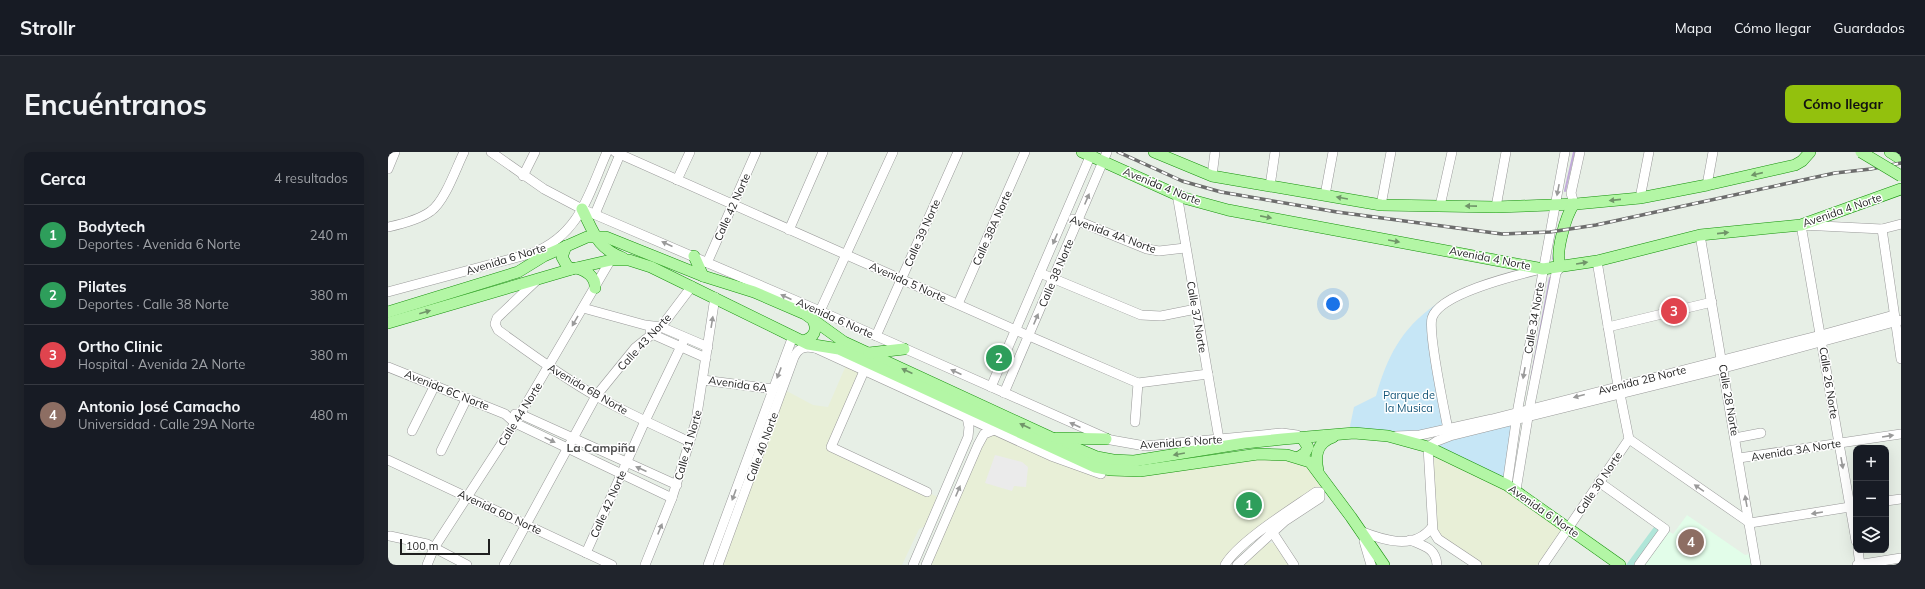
<!DOCTYPE html>
<html lang="es">
<meta charset="utf-8">
<style>
body{margin:0;font-family:Mulish,sans-serif;background:#20242c;color:#f1f3f6}
.controls{position:absolute;right:12px;bottom:12px;display:grid;overflow:hidden;border-radius:8px;box-shadow:0 4px 16px #0002}
.controls button{width:36px;height:36px;display:grid;place-items:center;padding:0;border:0;border-bottom:1px solid #363941;background:#171b24;color:#f1f3f6;font:20px sans-serif}
.scale{position:absolute;left:12px;bottom:10px;width:90px;box-sizing:border-box;padding-left:4px;border:2px solid #1f1f1f;border-top:0;font-size:11px;line-height:14px;white-space:nowrap;color:#1f1f1f;-webkit-text-stroke:3px #fff;paint-order:stroke}
.you{position:absolute;left:945px;top:152px;width:14px;height:14px;margin:-10px;border:3px solid #fff;border-radius:50%;background:#1a73e8;box-shadow:0 0 0 6px #1a73e833}
.badge{display:grid;place-items:center;width:26px;height:26px;border-radius:50%;background:#93c10d;color:#fff;font-size:13px;font-weight:700}
.pin{position:absolute;translate:-50% -50%;border:2px solid #fff;box-shadow:0 1px 4px #0006}
.list{margin:0;padding:0;list-style:none}
h2{display:flex;justify-content:space-between;align-items:center;height:52px;margin:0;padding:0 16px;font-size:17px}
h2 small{font-size:13px;font-weight:400;color:#9ea1a6}
.list li{display:grid;grid-template-columns:26px 1fr auto;gap:12px;align-items:center;box-sizing:border-box;height:60px;padding:0 16px;border-top:1px solid #363941}
.list b{display:block;font-size:15px;white-space:nowrap}
.list p{margin:0;font-size:13px;white-space:nowrap;color:#9ea1a6}
.list em{font-size:13px;font-style:normal;color:#9ea1a6}
.icon{flex:none;width:22px;height:22px;fill:none;stroke:currentColor;stroke-width:2;stroke-linecap:round;stroke-linejoin:round}
.map{position:relative;flex:none;width:1513px;height:413px;overflow:hidden;border-radius:8px}
header{display:flex;align-items:center;gap:24px;box-sizing:border-box;height:56px;padding:0 20px;background:#171b24;border-bottom:1px solid #363941}
header strong{font-size:19px}
nav{display:flex;gap:22px;margin-inline-start:auto;font-size:14px}
.intro{display:flex;align-items:center;justify-content:space-between;box-sizing:border-box;height:96px;padding:0 24px}
h1{margin:0;font-size:28px}
.button{padding:10px 18px;border-radius:8px;background:#93c10d;color:#111;font-size:14px;font-weight:700}
main{display:flex;gap:24px;padding:0 24px}
aside{flex:1;background:#171b24;border-radius:8px;box-shadow:0 4px 16px #0002}
.map>svg:first-child{display:block}
.commercial{fill:#e8efd7}
.education{fill:#e2fde9}
.grass{fill:#b0e6d9}
.park{fill:#c6e6f6}
.parking{fill:#ebebeb}
.lines{fill:none;stroke-linecap:round;stroke-linejoin:round}
.stream{stroke:#c1aada;stroke-width:2}
.minor-casing{stroke:#999;stroke-width:10}
.major-casing{stroke:#14910a;stroke-width:12}
.minor{stroke:#fff;stroke-width:9}
.major{stroke:#b3f6a5;stroke-width:11}
.rail-casing{stroke:#6d6d6d;stroke-width:3.5}
.rail{stroke:#fff;stroke-width:2;stroke-dasharray:6;stroke-linecap:butt}
.major-bridge-casing{stroke:#14910a;stroke-width:12;stroke-linecap:butt}
.major-bridge{stroke:#b3f6a5;stroke-width:11}
.oneway{fill:#709569}
.oneway2{fill:#9a9a9a}
.labels{text-anchor:middle;stroke-width:3;stroke-linejoin:round;paint-order:stroke}
.street-label{font-size:11px;fill:#1f1f1f;stroke:#fff}
.park-label{font-size:11px;fill:#135578;stroke:#fff}
.neighbourhood-label{font-size:12px;font-weight:bold;fill:#525252;stroke:#fff}
</style>
<header>
<strong>Strollr</strong>
<nav><a>Mapa</a><a>Cómo llegar</a><a>Guardados</a></nav>
</header>
<div class="intro"><h1>Encuéntranos</h1><a class="button">Cómo llegar</a></div>
<main>
<aside>
<h2>Cerca<small>4 resultados</small></h2>
<ul class="list">
<li><span class="badge" style="background:#2e9e5b">1</span><div><b>Bodytech</b><p>Deportes · Avenida 6 Norte</p></div><em>240 m</em></li>
<li><span class="badge" style="background:#2e9e5b">2</span><div><b>Pilates</b><p>Deportes · Calle 38 Norte</p></div><em>380 m</em></li>
<li><span class="badge" style="background:#e0444e">3</span><div><b>Ortho Clinic</b><p>Hospital · Avenida 2A Norte</p></div><em>380 m</em></li>
<li><span class="badge" style="background:#8d6e63">4</span><div><b>Antonio José Camacho</b><p>Universidad · Calle 29A Norte</p></div><em>480 m</em></li>
</ul>
</aside>
<div class="map">
<svg width="1513" height="413" viewBox="0 0 1513 413">
<rect width="100%" height="100%" fill="#e7efe6"/>
<!-- commercial -->
<g class="commercial">
<polygon points="459,211 476,219 443,295 554,347 544,371 531,377 514,413 330,413 395,237 425,253 440,255"/>
<polygon points="601,279 693,316 910,305 939,332 877,376 837,413 538,413"/>
<polygon points="1040,295 1119,333 1180,376 1155,413 1089,413 1048,385"/>
<polygon points="876,391 888,391 906,413 849,413"/>
</g>
<!-- education -->
<polygon class="education" points="1299,363 1357,403 1367,401 1368,413 1251,413 1277,377 1285,382"/>
<!-- grass -->
<polygon class="grass" points="1269,371 1277,377 1251,413 1238,413"/>
<!-- park -->
<g class="park">
<path d="M 1047,153 L 1048,154 L 1044,165 L 1060,277 L 1032,283 L 966,281 L 962,274 L 966,255 L 988,244 C 999,205 1013,177 1047,153 Z"/>
<polygon points="1128,268 1120,328 1043,292"/>
</g>
<!-- parking -->
<polygon class="parking" points="607,303 634,310 640,315 638,335 626,334 624,339 597,331"/>
<g class="lines">
<!-- stream -->
<g class="stream">
<polyline points="1177,39 1186,0"/>
<polyline points="1165,107 1166,100"/>
<polyline points="1143,227 1162,126"/>
</g>
<!-- minor casing -->
<g class="minor-casing">
<g id="minor">
<polyline points="103,0 156,37 194,57 432,159 723,288 757,294 894,281 909,283"/>
<polyline points="227,0 641,184 750,231 820,222"/>
<polyline points="0,17 7,0"/>
<polyline points="135,24 147,0"/>
<polyline points="824,24 827,0"/>
<polyline points="289,28 302,0"/>
<polyline points="1319,33 1325,0"/>
<polyline points="882,34 887,0"/>
<polyline points="789,42 831,287"/>
<polyline points="937,43 945,0"/>
<polyline points="1252,46 1261,0"/>
<polyline points="1186,52 1183,41 1192,0"/>
<polyline points="993,53 1003,0"/>
<polyline points="1052,54 1064,0"/>
<polyline points="1108,55 1118,0"/>
<polyline points="207,62 233,0"/>
<polyline points="685,67 759,97 771,99 797,96"/>
<path d="M 0,75 C 14,72 31,68 43,59 C 57,49 68,16 76,0"/>
<polyline points="1494,77 1513,207"/>
<polyline points="401,78 435,0"/>
<polyline points="1312,83 1368,413"/>
<polyline points="1209,109 1230,234"/>
<polyline points="319,111 368,0"/>
<polyline points="652,121 753,163 773,164 808,157"/>
<path d="M 149,128 L 109,166 L 107,172 L 110,178 C 142,201 174,225 208,244 C 239,261 270,275 302,290"/>
<path d="M 0,140 L 145,101 C 192,82 200,43 219,0"/>
<polyline points="570,152 637,0"/>
<polyline points="195,156 257,173 273,175 320,195"/>
<polyline points="432,159 505,0"/>
<polyline points="1220,175 1324,150"/>
<polyline points="262,179 264,182 318,206"/>
<polyline points="488,184 570,0"/>
<polyline points="425,195 663,304 713,322"/>
<polyline points="0,215 117,262 127,271 284,346"/>
<polyline points="476,219 443,295 539,340"/>
<polyline points="315,228 385,237"/>
<polyline points="603,235 704,0"/>
<polyline points="616,241 719,0"/>
<polyline points="127,262 132,262 289,333"/>
<polyline points="747,270 750,231"/>
<path d="M 1060,277 C 1056,257 1040,181 1044,166 C 1052,141 1129,123 1153,117"/>
<polyline points="24,279 47,233"/>
<polyline points="1008,284 1032,283 1104,267 1433,183 1506,163"/>
<polyline points="1347,286 1373,281"/>
<polyline points="1241,287 1362,371 1468,354"/>
<polyline points="53,299 79,246"/>
<polyline points="1351,306 1513,282"/>
<polyline points="0,308 224,413"/>
<polyline points="1211,330 1277,377 1251,413"/>
<polyline points="1119,333 1130,256 1177,0"/>
<polyline points="1128,338 1142,253 1167,127 1168,121 1173,114"/>
<polyline points="1498,349 1513,347"/>
<polyline points="881,375 906,413"/>
<path d="M 972,379 C 995,388 1026,399 1044,375"/>
<polyline points="2,384 39,392 79,413"/>
<path d="M 1022,388 C 1036,394 1048,396 1049,413"/>
<polyline points="976,389 983,413"/>
<polyline points="1468,389 1413,73 1494,77 1513,72"/>
<polyline points="1470,398 1472,413"/>
<polyline points="198,401 257,269 297,186"/>
<polyline points="39,413 46,396 127,271 222,109"/>
<polyline points="116,413 208,244 247,196 273,175 304,134"/>
<polyline points="257,413 284,346 308,269 327,145"/>
<polyline points="320,413 405,184"/>
<path d="M 330,413 L 406,205 C 411,195 417,194 427,196"/>
<polyline points="525,413 580,285 581,275 579,265"/>
<polyline points="538,413 590,293 596,282 606,278"/>
<path d="M 837,413 C 850,390 905,356 928,340 L 932,340 L 932,346 L 897,369 L 849,413"/>
<polyline points="1089,413 1050,387 1045,379 1040,295 1049,289 1062,284 1321,220 1513,168"/>
<polyline points="1155,413 1241,287 1232,242"/>
<polyline points="1469,413 1513,406"/>
</g>
</g>
<!-- major casing -->
<g class="major-casing">
<g id="major">
<polyline points="694,0 796,46 840,58 1155,117 1209,109 1312,83 1413,73 1513,37"/>
<polyline points="766,0 824,24 993,53 1108,55 1188,52 1252,46 1319,33 1407,13 1414,9 1422,0"/>
<polyline points="1502,0 1513,7"/>
<path d="M 194,57 C 206,81 209,96 235,106"/>
<polyline points="178,94 174,105 179,114 184,117"/>
<polyline points="306,104 315,124"/>
<path d="M 1173,114 C 1166,103 1178,63 1186,52"/>
<path d="M 188,116 C 198,118 208,125 207,136"/>
<polyline points="0,160 130,120 156,104 199,85 218,85 315,124 366,140 417,162 456,190 662,285 709,305 725,308 746,309 857,291 895,287 966,281 1000,284 1040,295 1119,333 1232,413"/>
<polyline points="0,171 184,117 223,108 241,108 263,115 420,192 451,197 707,315 723,318 752,319 870,302 899,303 922,310 963,365 996,413"/>
<path d="M 415,189 C 426,186 430,178 425,168"/>
<polyline points="481,201 516,197"/>
<polyline points="668,286 718,287"/>
<polyline points="911,305 917,301 920,295 914,286"/>
<path d="M 930,319 C 927,304 928,291 945,285"/>
</g>
</g>
<!-- minor -->
<use href="#minor" class="minor"/>
<!-- major -->
<use href="#major" class="major"/>
<!-- rail casing -->
<g class="rail-casing">
<polyline id="rail" points="730,0 794,29 833,40 949,60 1114,82 1162,80 1208,73 1447,21 1483,17 1513,11"/>
</g>
<!-- rail -->
<use href="#rail" class="rail"/>
<!-- major-bridge casing -->
<g class="major-bridge-casing">
<polyline id="major-bridge" points="1473,0 1513,24"/>
</g>
<!-- major-bridge -->
<use href="#major-bridge" class="major-bridge"/>
</g>
<!-- one-way arrows -->
<defs><path id="oneway-solid" d="M-6-.8H1V-3.2L6.5 0L1 3.2V.8H-6Z"/></defs>
<g class="oneway">
<use href="#oneway-solid" transform="translate(1369 22) rotate(167)"/>
<use href="#oneway-solid" transform="translate(954 46) rotate(-170)"/>
<use href="#oneway-solid" transform="translate(1227 48) rotate(174)"/>
<use href="#oneway-solid" transform="translate(1083 54) rotate(-179)"/>
<use href="#oneway-solid" transform="translate(878 65) rotate(11)"/>
<use href="#oneway-solid" transform="translate(1335 81) rotate(-6)"/>
<use href="#oneway-solid" transform="translate(1006 89) rotate(10)"/>
<use href="#oneway-solid" transform="translate(1194 111) rotate(-9)"/>
<use href="#oneway-solid" transform="translate(37 160) rotate(-16)"/>
<use href="#oneway-solid" transform="translate(519 219) rotate(-155)"/>
<use href="#oneway-solid" transform="translate(637 274) rotate(-155)"/>
<use href="#oneway-solid" transform="translate(791 302) rotate(170)"/>
</g>
<g class="oneway2">
<use href="#oneway-solid" transform="translate(1170 38) rotate(101)"/>
<use href="#oneway-solid" transform="translate(699 47) rotate(-67)"/>
<use href="#oneway-solid" transform="translate(667 87) rotate(113)"/>
<use href="#oneway-solid" transform="translate(279 92) rotate(-156)"/>
<use href="#oneway-solid" transform="translate(398 145) rotate(-156)"/>
<use href="#oneway-solid" transform="translate(648 167) rotate(-67)"/>
<use href="#oneway-solid" transform="translate(187 169) rotate(120)"/>
<use href="#oneway-solid" transform="translate(324 170) rotate(-81)"/>
<use href="#oneway-solid" transform="translate(568 220) rotate(-156)"/>
<use href="#oneway-solid" transform="translate(391 221) rotate(111)"/>
<use href="#oneway-solid" transform="translate(1136 221) rotate(100)"/>
<use href="#oneway-solid" transform="translate(1191 244) rotate(165)"/>
<use href="#oneway-solid" transform="translate(687 273) rotate(-156)"/>
<use href="#oneway-solid" transform="translate(1500 284) rotate(-9)"/>
<use href="#oneway-solid" transform="translate(162 288) rotate(26)"/>
<use href="#oneway-solid" transform="translate(1454 311) rotate(80)"/>
<use href="#oneway-solid" transform="translate(253 317) rotate(-156)"/>
<use href="#oneway-solid" transform="translate(1311 336) rotate(-145)"/>
<use href="#oneway-solid" transform="translate(570 339) rotate(-67)"/>
<use href="#oneway-solid" transform="translate(346 343) rotate(110)"/>
<use href="#oneway-solid" transform="translate(1358 349) rotate(-100)"/>
<use href="#oneway-solid" transform="translate(1429 361) rotate(171)"/>
<use href="#oneway-solid" transform="translate(272 377) rotate(-68)"/>
</g>
<g class="labels">
<!-- street labels -->
<g class="street-label">
<text transform="translate(774 34) rotate(22)" y="4">Avenida 4 Norte</text>
<text transform="translate(344 55) rotate(-66)" y="4">Calle 42 Norte</text>
<text transform="translate(1454 58) rotate(-19)" y="4">Avenida 4 Norte</text>
<text transform="translate(604 76) rotate(-66)" y="4">Calle 38A Norte</text>
<text transform="translate(534 81) rotate(-66)" y="4">Calle 39 Norte</text>
<text transform="translate(725 82) rotate(20)" y="4">Avenida 4A Norte</text>
<text transform="translate(1102 106) rotate(11)" y="4">Avenida 4 Norte</text>
<text transform="translate(118 107) rotate(-17)" y="4">Avenida 6 Norte</text>
<text transform="translate(668 121) rotate(-67)" y="4">Calle 38 Norte</text>
<text transform="translate(520 130) rotate(24)" y="4">Avenida 5 Norte</text>
<text transform="translate(809 165) rotate(80)" y="4">Calle 37 Norte</text>
<text transform="translate(447 166) rotate(24)" y="4">Avenida 6 Norte</text>
<text transform="translate(1146 166) rotate(-80)" y="4">Calle 34 Norte</text>
<text transform="translate(256 190) rotate(-47)" y="4">Calle 43 Norte</text>
<text transform="translate(1254 228) rotate(-14)" y="4">Avenida 2B Norte</text>
<text transform="translate(1441 231) rotate(81)" y="4">Calle 26 Norte</text>
<text transform="translate(350 232) rotate(8)" y="4">Avenida 6A</text>
<text transform="translate(200 237) rotate(30)" y="4">Avenida 6B Norte</text>
<text transform="translate(59 238) rotate(22)" y="4">Avenida 6C Norte</text>
<text transform="translate(1341 248) rotate(80)" y="4">Calle 28 Norte</text>
<text transform="translate(132 262) rotate(-58)" y="4">Calle 44 Norte</text>
<text transform="translate(793 290) rotate(-4)" y="4">Avenida 6 Norte</text>
<text transform="translate(300 293) rotate(-74)" y="4">Calle 41 Norte</text>
<text transform="translate(374 295) rotate(-70)" y="4">Calle 40 Norte</text>
<text transform="translate(1408 298) rotate(-9)" y="4">Avenida 3A Norte</text>
<text transform="translate(1211 331) rotate(-56)" y="4">Calle 30 Norte</text>
<text transform="translate(220 352) rotate(-66)" y="4">Calle 42 Norte</text>
<text transform="translate(1156 359) rotate(35)" y="4">Avenida 6 Norte</text>
<text transform="translate(112 360) rotate(25)" y="4">Avenida 6D Norte</text>
</g>
<!-- park labels -->
<g class="park-label">
<text x="1021" y="247">Parque de<tspan x="1021" dy="13">la Musica</tspan></text>
</g>
<!-- neighbourhood labels -->
<g class="neighbourhood-label">
<text x="213" y="300">La Campiña</text>
</g>
</g>
</svg>
<div class="controls">
<button>+</button>
<button>−</button>
<button><svg class="icon" aria-label="layers" viewBox="0 0 24 24"><path d="M12 4l9 5-9 5-9-5zM3 14l9 5 9-5"/></svg></button>
</div>
<div class="scale">100 m</div>
<div class="you"></div>
<div class="pin badge" style="left:861px;top:353px;background:#2e9e5b">1</div>
<div class="pin badge" style="left:611px;top:206px;background:#2e9e5b">2</div>
<div class="pin badge" style="left:1286px;top:159px;background:#e0444e">3</div>
<div class="pin badge" style="left:1303px;top:390px;background:#8d6e63">4</div>
</div>
</main>
